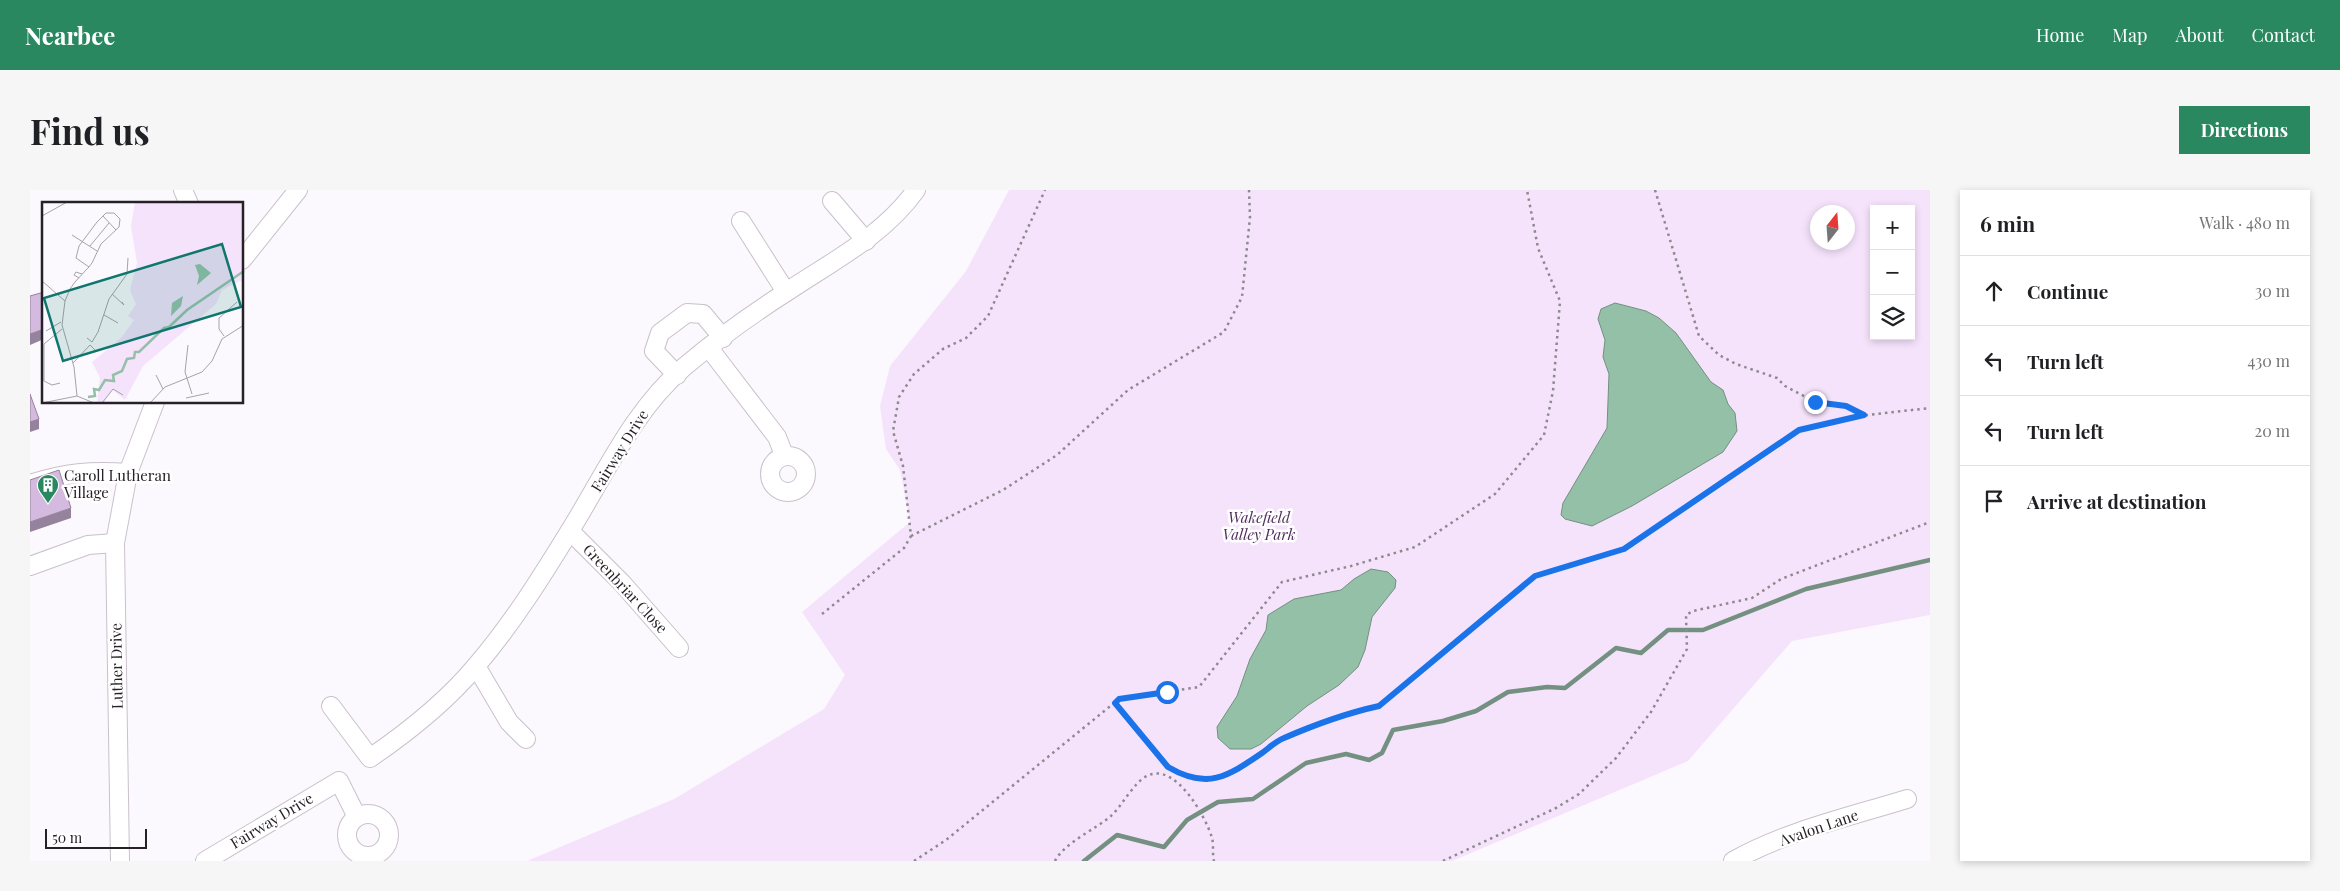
<!DOCTYPE html>
<meta charset="utf-8">
<style>
body{margin:0;font-family:"Playfair Display",serif;background:#f6f6f6;color:#202124}
.controls{position:absolute;right:15px;top:15px;display:grid;overflow:hidden;border-radius:0px;box-shadow:0 2px 8px #0003}
.controls button{width:45px;height:45px;display:grid;place-items:center;padding:0;border:0;border-bottom:1px solid #e0e0e0;background:#fff;color:#202124;font:25px sans-serif}
.compass{position:absolute;left:1780px;top:15px;width:45px;height:45px;border-radius:50%;background:#fff;box-shadow:0 2px 8px #0003;rotate:17deg}
.scale{position:absolute;left:15px;bottom:12px;width:102px;box-sizing:border-box;padding-left:5px;border:2px solid #252126;border-top:0;font-size:14px;line-height:18px;white-space:nowrap;color:#252126;-webkit-text-stroke:4px #fff;paint-order:stroke}
.stop{position:absolute;width:15px;height:15px;margin:-11px;border:4px solid #1a73e8;border-radius:50%;background:#fff}
.stop.end{background:#1a73e8;border-color:#fff;box-shadow:0 1px 5px #0008}
.list{margin:0;padding:0;list-style:none}
h2{display:flex;justify-content:space-between;align-items:center;height:65px;margin:0;padding:0 20px;font-size:21px}
h2 small{font-size:16px;font-weight:400;color:#757577}
.list li{display:grid;grid-template-columns:32px 1fr auto;gap:15px;align-items:center;box-sizing:border-box;height:70px;padding:0 20px;border-top:1px solid #e0e0e0}
.list b{display:block;font-size:19px;white-space:nowrap}
.list em{font-size:16px;font-style:normal;color:#757577}
.icon{flex:none;width:28px;height:28px;fill:none;stroke:currentColor;stroke-width:2;stroke-linecap:round;stroke-linejoin:round}
.map{position:relative;flex:none;width:1900px;height:671px;overflow:hidden;border-radius:0px}
header{display:flex;align-items:center;gap:30px;box-sizing:border-box;height:70px;padding:0 25px;background:#298860;color:#fff}
header strong{font-size:24px}
nav{display:flex;gap:28px;margin-inline-start:auto;font-size:18px}
.intro{display:flex;align-items:center;justify-content:space-between;box-sizing:border-box;height:120px;padding:0 30px}
h1{margin:0;font-size:35px}
.button{padding:12px 22px;border-radius:0px;background:#298860;color:#fff;font-size:18px;font-weight:700}
main{display:flex;gap:30px;padding:0 30px}
aside{flex:1;background:#fff;border-radius:0px;box-shadow:0 2px 8px #0003}
.map>svg:first-child{display:block}
.green{fill:#f5e3fc;fill-rule:evenodd}
.water{fill:#94c0a8;stroke:#739081}
.lines{fill:none;stroke-linecap:round;stroke-linejoin:round}
.stream{stroke:#739081;stroke-width:4.5}
.minor-casing{stroke:#c9c0cc;stroke-width:20}
.path{stroke:#8d898e;stroke-width:2.5;stroke-dasharray:2.5 4;stroke-linecap:butt}
.minor{stroke:#fff;stroke-width:18}
.shaded-wall{fill:#95829c}
.building{fill:#d5badf;stroke:#95829c}
.route{stroke:#1a73e8;stroke-width:6}
.labels{text-anchor:middle;stroke-width:5;stroke-linejoin:round;paint-order:stroke}
.street-label{font-size:15px;fill:#252126;stroke:#fff}
.poi-label{font-size:15px;fill:#252126;stroke:#fff;text-anchor:start}
.park-label{font-size:15px;font-style:italic;fill:#4f2d5c;stroke:#fff}
.inset-river{fill:none;stroke:#94c0a8;stroke-width:2.5}
.inset-road{fill:none;stroke:#a6a3a8;stroke-width:1}
.view{fill:#0f766e;fill-opacity:0.15;stroke:#0f766e;stroke-width:2.5}
.inset-edge{fill:none;stroke:#252126;stroke-width:2.5}
</style>
<header>
<strong>Nearbee</strong>
<nav><a>Home</a><a>Map</a><a>About</a><a>Contact</a></nav>
</header>
<div class="intro"><h1>Find us</h1><a class="button">Directions</a></div>
<main>
<div class="map">
<svg width="1900" height="671" viewBox="0 0 1900 671">
<rect width="100%" height="100%" fill="#fcf9fe"/>
<!-- green -->
<path class="green" d="M 979,0 L 1900,0 L 1900,425 L 1762,451 L 1658,571 L 1422,671 L 497,671 L 644,609 L 794,519 L 815,485 L 772,422 L 880,332 L 870,280 L 856,259 L 850,216 L 860,176 L 936,81 ZM 1844,19 L 1881,19 L 1881,146 L 1844,146 ZM 1788,22 L 1818,22 L 1818,52 L 1788,52 Z"/>
<!-- water -->
<g class="water">
<polygon points="1585,113 1616,121 1629,128 1646,143 1681,192 1693,200 1698,214 1705,223 1707,241 1693,262 1602,316 1562,336 1535,329 1531,325 1533,313 1577,238 1579,184 1573,167 1575,150 1568,129 1571,119"/>
<polygon points="1341,379 1358,382 1366,390 1365,398 1342,427 1335,460 1328,477 1309,495 1277,516 1231,554 1221,559 1200,559 1188,548 1187,537 1207,506 1220,469 1236,440 1238,425 1264,409 1311,400 1324,389"/>
</g>
<g class="lines">
<!-- stream -->
<polyline class="stream" points="1054,671 1087,645 1134,657 1157,630 1188,612 1223,609 1276,573 1316,564 1339,570 1352,563 1363,540 1413,531 1446,521 1478,502 1517,497 1535,498 1586,458 1611,463 1638,440 1673,440 1776,399 1900,370"/>
<!-- minor casing -->
<g class="minor-casing">
<g id="minor">
<polyline points="153,0 159,14"/>
<polyline points="802,11 836,51"/>
<polyline points="711,31 756,102"/>
<polyline points="212,70 268,0"/>
<polyline points="679,158 747,247 754,265"/>
<polyline points="647,185 624,161 630,143 657,123 673,124 693,148"/>
<circle cx="758" cy="284" r="18"/>
<path d="M 0,294 C 35,283 61,280 98,283"/>
<polyline points="540,341 592,393 649,458"/>
<polyline points="0,376 58,355 85,353"/>
<polyline points="446,476 479,532 496,549"/>
<path d="M 301,516 L 340,568 C 378,542 416,512 446,476 C 483,433 514,383 544,334 C 577,280 605,219 654,177 C 686,150 722,124 758,101 C 803,71 854,45 886,0"/>
<circle cx="338" cy="645" r="21"/>
<polyline points="90,671 85,353 98,283 125,212"/>
<polyline points="175,671 309,591 327,627"/>
<path d="M 1703,671 C 1756,641 1819,627 1877,609"/>
</g>
</g>
<!-- path -->
<g class="path">
<polyline points="1625,0 1669,146 1689,165 1706,174 1747,188 1755,196 1785,212 1816,216 1833,225"/>
<polyline points="881,346 973,300 1027,265 1098,200 1194,142 1212,107 1220,27 1219,0"/>
<polyline points="792,424 874,358 881,346 873,276 863,241 869,207 884,184 913,159 936,148 958,126 1015,0"/>
<polyline points="1085,513 1138,577 1163,589 1180,591 1208,579 1252,548 1331,520 1349,516 1505,386 1594,359 1769,240 1819,227 1900,218"/>
<polyline points="884,671 916,650 1089,509 1169,497 1252,392 1321,376 1385,357 1465,304 1514,245 1523,201 1530,111 1508,58 1497,0"/>
<path d="M 1025,671 C 1034,653 1066,639 1081,626 C 1092,616 1104,592 1117,586 C 1145,571 1176,627 1182,648 C 1184,655 1182,664 1184,671"/>
<polyline points="1413,671 1526,618 1549,604 1586,568 1621,522 1657,459 1656,425 1663,421 1722,408 1751,389 1900,332"/>
</g>
<!-- minor -->
<use href="#minor" class="minor"/>
</g>
<!-- shaded-wall -->
<g class="shaded-wall">
<polygon points="14,139 14,149 0,155 0,144"/>
<polygon points="9,229 9,239 0,242 0,232"/>
<polygon points="41,318 41,328 0,342 0,332"/>
</g>
<!-- building -->
<g class="building">
<polygon points="14,102 14,139 0,144 0,106"/>
<polygon points="0,204 9,229 0,232"/>
<polygon points="29,280 41,318 0,332 0,290"/>
</g>
<g class="lines">
<!-- route -->
<path class="route" d="M 1137,502 L 1089,509 L 1085,513 L 1138,577 C 1177,600 1197,587 1232,563 C 1239,558 1246,551 1254,548 C 1284,535 1317,523 1349,516 L 1505,386 L 1594,359 L 1769,240 L 1834,225 L 1816,216 L 1785,212"/>
</g>
<!-- icons -->
<defs>
<g id="building-pin" transform="scale(1.125)"><path d="M0 17L-7.5 6A9.5 9.5 0 1 1 7.5 6Z" fill="#298860" stroke="#fff"/><path d="M-4-6H4V6H1V3H-1V6H-4ZM-2.5-4.3h1.7v1.8h-1.7ZM.8-4.3h1.7v1.8H.8ZM-2.5-1h1.7V.8h-1.7ZM.8-1h1.7V.8H.8Z" fill="#fff"/></g>
</defs>
<g fill-rule="evenodd">
<use href="#building-pin" x="18" y="295"/>
</g>
<g class="labels">
<!-- street labels -->
<g class="street-label">
<text transform="translate(590 261) rotate(-58)" y="5">Fairway Drive</text>
<text transform="translate(595 399) rotate(47)" y="5">Greenbriar Close</text>
<text transform="translate(87 476) rotate(-91)" y="5">Luther Drive</text>
<text transform="translate(242 631) rotate(-31)" y="5">Fairway Drive</text>
<text transform="translate(1789 638) rotate(-19)" y="5">Avalon Lane</text>
</g>
<!-- poi labels -->
<g class="poi-label">
<text x="34" y="291">Caroll Lutheran<tspan x="34" dy="17">Village</tspan></text>
</g>
<!-- park labels -->
<g class="park-label">
<text x="1229" y="333">Wakefield<tspan x="1229" dy="17">Valley Park</tspan></text>
</g>
</g>
<!-- overview -->
<g transform="translate(12 12)">
<rect width="201" height="201" fill="#fcf9fe"/>
<path d="M 93,0 L 201,0 L 201,80 L 198,79 L 180,88 L 174,102 L 101,164 L 83,198 L 71,188 L 61,201 L 55,201 L 58,176 L 54,168 L 50,171 L 54,168 L 50,160 L 80,135 L 92,118 L 86,114 L 94,102 L 88,88 L 95,61 L 89,24 Z" fill="#f5e3fc"/>
<path d="M 158,62 L 169,71 L 155,83 L 157,74 L 153,63 ZM 141,94 L 139,104 L 129,114 L 130,101 Z" fill="#94c0a8"/>
<path class="inset-river" d="M 46,195 L 53,194 L 52,187 L 57,188 L 63,178 L 72,179 L 71,173 L 80,169 L 85,157 L 92,156 L 93,150 L 97,150 L 122,126 L 127,125 L 145,108 L 202,69"/>
<path class="inset-road" d="M 0,14 L 25,0M 61,14 L 74,28M 30,33 L 55,49M 48,44 L 67,21M 37,76 L 32,73 L 34,70 L 40,72M 0,79 L 23,99 L 20,123 L 32,165 L 35,194M 70,92 L 82,103 L 80,100M 23,99 L 28,87 L 33,80 L 44,68 L 47,65 L 50,61 L 59,42 L 77,25 L 78,17 L 72,11 L 64,11 L 55,20 L 37,44 L 34,56 L 47,65M 62,113 L 76,121M 4,129 L 19,120M 182,134 L 177,127 L 177,116 L 195,100M 45,136 L 50,140 L 56,130 L 67,97 L 85,72 L 86,56M 146,143 L 143,170 L 150,192M 31,161 L 48,143 L 54,149 L 51,146M 114,173 L 121,187M 18,181 L 10,183 L 2,179 L 2,142 L 20,127M 144,196 L 167,191M 0,201 L 35,194 L 52,201M 60,201 L 71,187 L 81,193M 108,201 L 123,185 L 160,170 L 170,159 L 180,137 L 202,123"/>
<path class="view" d="M 180,42 L 199,105 L 21,159 L 2,96 Z"/>
<rect width="201" height="201" class="inset-edge"/>
</g>
</svg>
<div class="controls">
<button>+</button>
<button>−</button>
<button><svg class="icon" aria-label="layers" viewBox="0 0 24 24"><path d="M12 4l9 5-9 5-9-5zM3 14l9 5 9-5"/></svg></button>
</div>
<svg class="compass" viewBox="-18 -18 36 36"><path d="M0-13l5 13h-10z" fill="#e53935"/><path d="M0 13l5-13h-10z" fill="#757577"/></svg>
<div class="scale">50 m</div>
<div class="stop" style="left:1137px;top:502px"></div>
<div class="stop end" style="left:1785px;top:212px"></div>
</div>
<aside>
<h2>6 min<small>Walk · 480 m</small></h2>
<ul class="list">
<li><svg class="icon" aria-label="ahead" viewBox="0 0 24 24"><path d="M12 20V5M6 11l6-6 6 6"/></svg><div><b>Continue</b></div><em>30 m</em></li>
<li><svg class="icon" aria-label="left" viewBox="0 0 24 24"><path d="M17 20v-9H6M10 6l-5 5 5 5"/></svg><div><b>Turn left</b></div><em>430 m</em></li>
<li><svg class="icon" aria-label="left" viewBox="0 0 24 24"><path d="M17 20v-9H6M10 6l-5 5 5 5"/></svg><div><b>Turn left</b></div><em>20 m</em></li>
<li><svg class="icon" aria-label="arrive" viewBox="0 0 24 24"><path d="M6 21V4h12l-3 4 3 4H6"/></svg><div><b>Arrive at destination</b></div></li>
</ul>
</aside>
</main>
